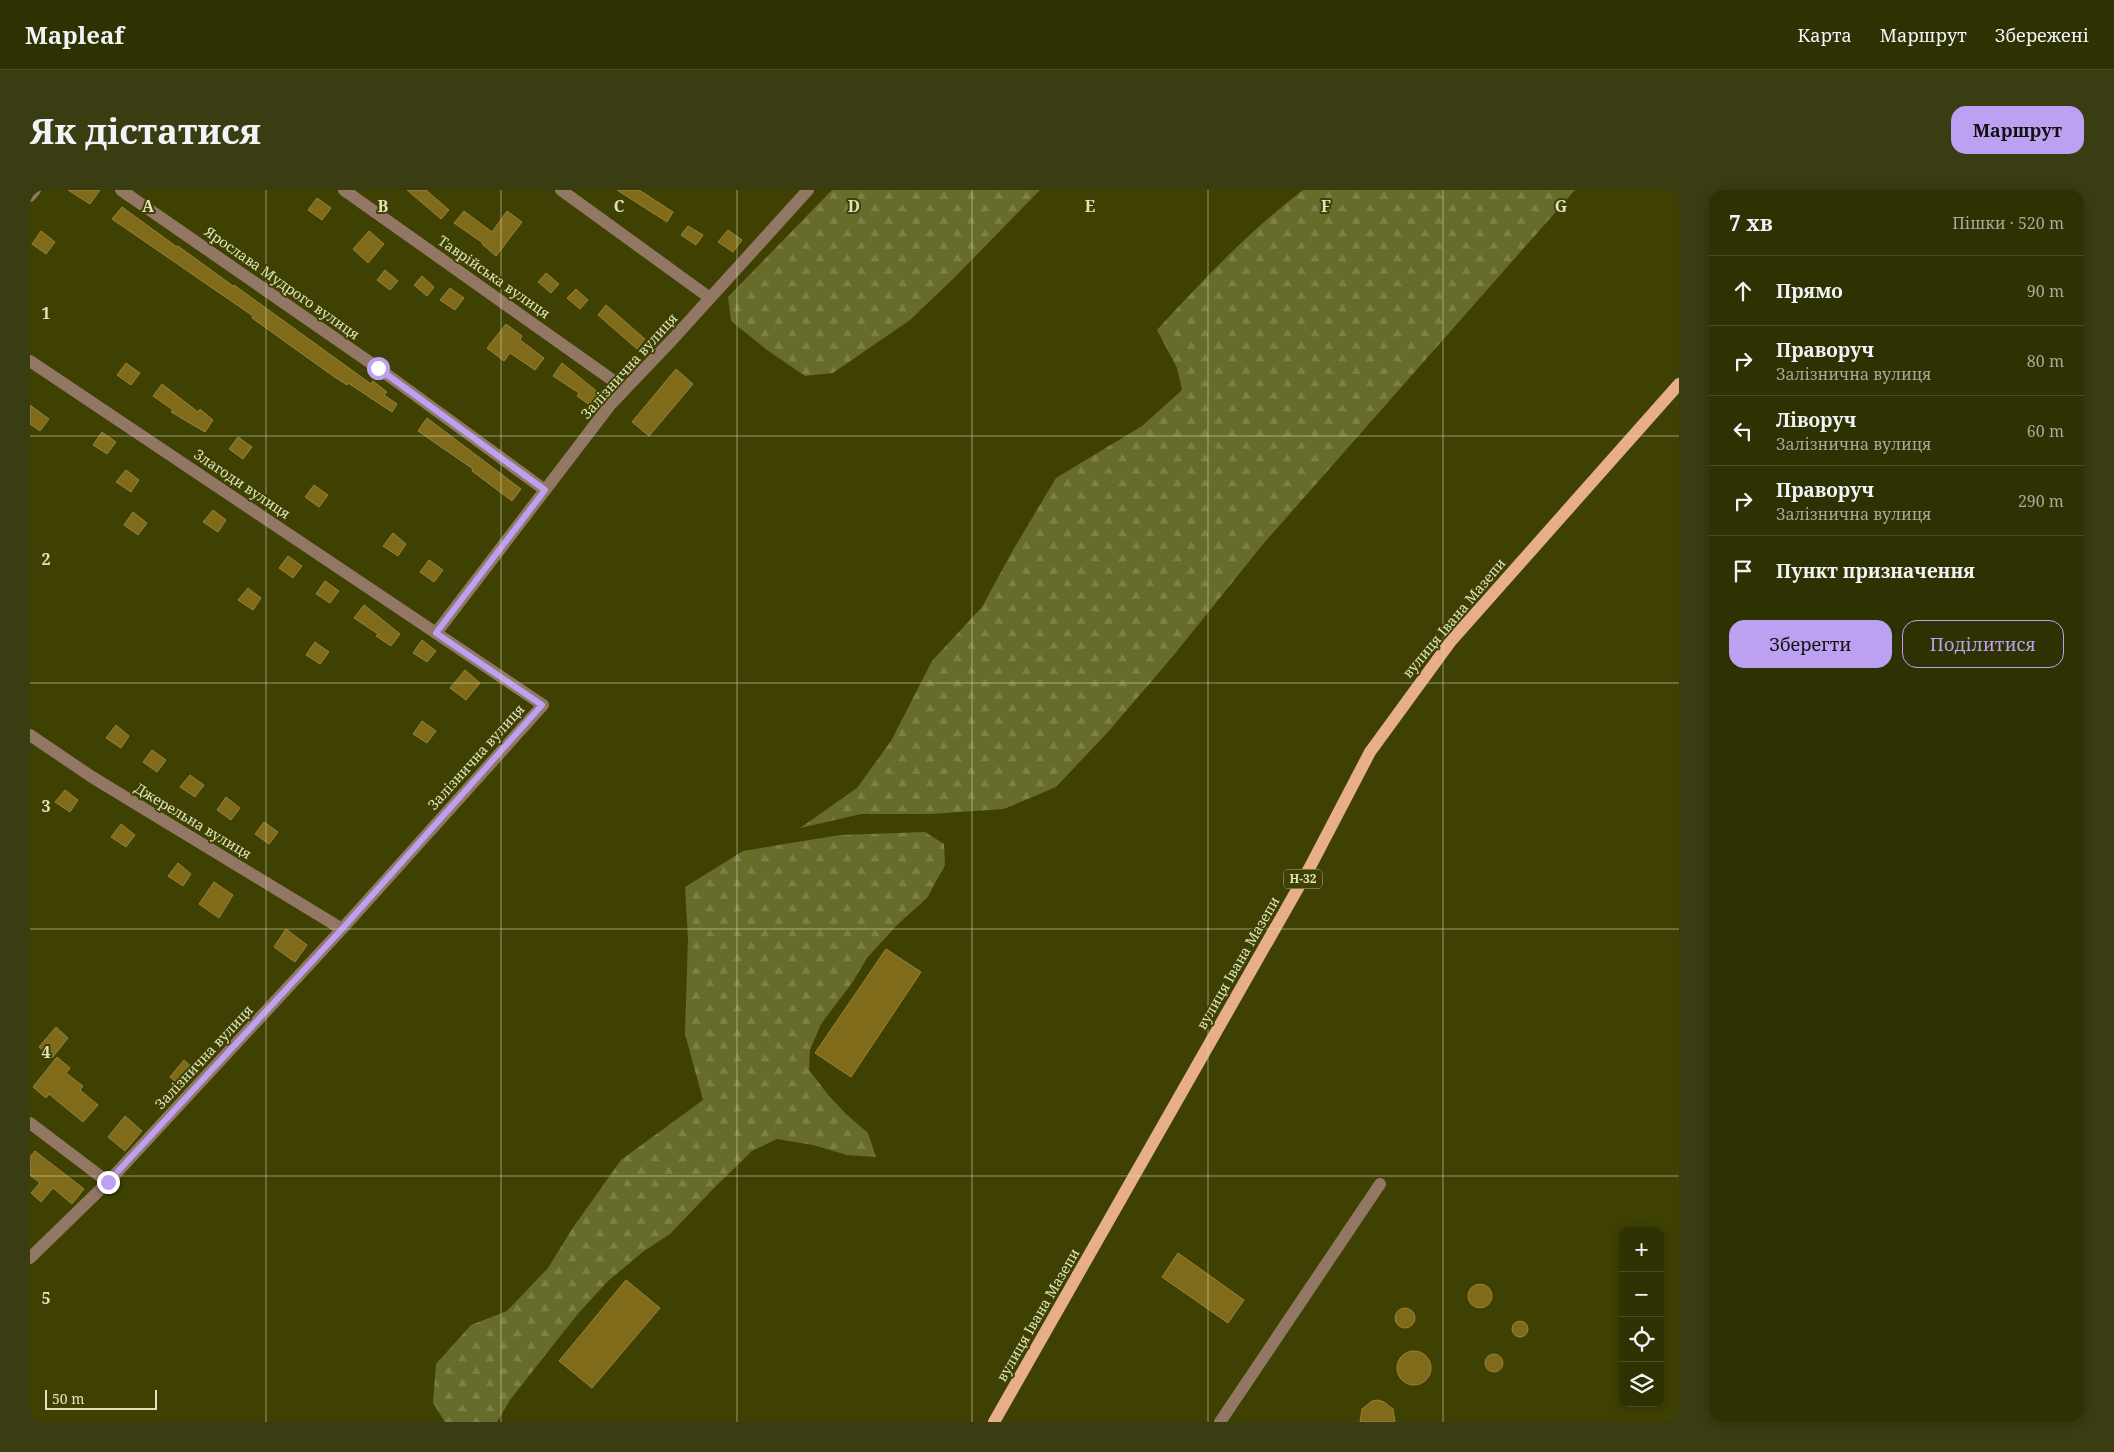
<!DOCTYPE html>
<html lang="uk">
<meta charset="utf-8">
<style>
body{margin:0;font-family:"Noto Serif",serif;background:#3a3d11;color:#f1f3f6}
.controls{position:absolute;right:15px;bottom:15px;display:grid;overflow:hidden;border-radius:10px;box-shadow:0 2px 12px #0003}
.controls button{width:45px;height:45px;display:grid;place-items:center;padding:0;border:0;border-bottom:1px solid #494c24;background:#2e3102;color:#f1f3f6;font:25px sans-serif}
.scale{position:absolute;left:15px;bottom:12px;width:112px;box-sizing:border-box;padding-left:5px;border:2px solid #dee3be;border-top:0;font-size:14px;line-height:18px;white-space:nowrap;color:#dee3be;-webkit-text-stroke:4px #3e4102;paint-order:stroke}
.stop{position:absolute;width:15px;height:15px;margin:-11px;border:4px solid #bca0f2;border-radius:50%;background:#fff}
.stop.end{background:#bca0f2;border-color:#fff;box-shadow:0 1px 5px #0008}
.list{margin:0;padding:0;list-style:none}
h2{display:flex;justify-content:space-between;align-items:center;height:65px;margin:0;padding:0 20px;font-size:21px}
h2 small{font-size:16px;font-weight:400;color:#a7a999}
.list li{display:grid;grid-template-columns:32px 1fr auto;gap:15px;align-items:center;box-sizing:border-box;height:70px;padding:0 20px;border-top:1px solid #494c24}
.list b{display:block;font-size:19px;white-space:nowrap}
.list p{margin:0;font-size:16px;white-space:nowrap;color:#a7a999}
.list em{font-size:16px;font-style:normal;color:#a7a999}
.actions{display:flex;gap:10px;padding:15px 20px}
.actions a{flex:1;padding:11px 0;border:1px solid #bca0f2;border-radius:15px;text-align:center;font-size:18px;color:#bca0f2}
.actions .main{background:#bca0f2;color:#111}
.icon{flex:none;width:28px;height:28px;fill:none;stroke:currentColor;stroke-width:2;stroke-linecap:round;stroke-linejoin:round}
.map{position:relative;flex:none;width:1649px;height:1232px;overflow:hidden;border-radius:15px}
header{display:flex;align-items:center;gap:30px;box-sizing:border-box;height:70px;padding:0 25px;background:#2e3102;border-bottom:1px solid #494c24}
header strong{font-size:24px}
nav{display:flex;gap:28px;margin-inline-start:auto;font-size:18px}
.intro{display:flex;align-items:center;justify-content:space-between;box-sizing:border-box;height:120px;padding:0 30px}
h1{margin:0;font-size:35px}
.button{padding:12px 22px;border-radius:15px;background:#bca0f2;color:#111;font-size:18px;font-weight:700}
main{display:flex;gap:30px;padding:0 30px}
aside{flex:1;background:#2e3102;border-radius:15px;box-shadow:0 2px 12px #0003}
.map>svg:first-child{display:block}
.forest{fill:url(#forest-firs)}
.building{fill:#806b1b;stroke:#998338}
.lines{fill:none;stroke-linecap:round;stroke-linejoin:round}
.minor{stroke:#937765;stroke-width:12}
.major{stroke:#e8ae8a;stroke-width:12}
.route{stroke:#bca0f2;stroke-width:6}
.grid{fill:none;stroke:#dee3be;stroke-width:1;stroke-opacity:0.55}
.labels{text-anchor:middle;stroke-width:4;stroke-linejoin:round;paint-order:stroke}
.shield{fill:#3e4102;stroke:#aeb286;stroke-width:1}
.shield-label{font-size:12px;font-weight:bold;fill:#dee3be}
.street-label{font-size:14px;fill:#dee3be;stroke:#3e4102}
.grid-label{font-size:16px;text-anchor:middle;font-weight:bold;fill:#dee3be;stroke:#3e4102;stroke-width:4;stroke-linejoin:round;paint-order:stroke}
</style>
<header>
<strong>Mapleaf</strong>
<nav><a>Карта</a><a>Маршрут</a><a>Збережені</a></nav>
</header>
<div class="intro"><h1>Як дістатися</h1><a class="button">Маршрут</a></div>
<main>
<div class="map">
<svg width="1649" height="1232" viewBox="0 0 1649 1232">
<defs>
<pattern id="forest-firs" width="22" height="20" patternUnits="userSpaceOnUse" patternTransform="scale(1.25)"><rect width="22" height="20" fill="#686c2a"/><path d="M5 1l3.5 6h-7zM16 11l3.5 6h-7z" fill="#7d8147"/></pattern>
</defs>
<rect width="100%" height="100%" fill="#3e4102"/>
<!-- forest -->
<g class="forest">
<polygon points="802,0 1010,0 924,88 880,130 803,183 775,186 737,160 701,131 698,107"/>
<path d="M 1273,0 L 1545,0 L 1234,353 L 1143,466 L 1078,542 L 1026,597 L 974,619 L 901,624 L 831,624 L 770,638 L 827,598 L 861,551 L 902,471 L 952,417 L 983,360 L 1026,288 L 1112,236 L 1152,200 L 1147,178 L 1127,140 C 1173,90 1219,41 1273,0 Z"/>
<polygon points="895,642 914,654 915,675 897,708 867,735 837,768 822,793 791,834 780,860 779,880 799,906 817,925 838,943 846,967 817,965 783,955 747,949 722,961 684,998 640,1044 614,1061 577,1092 547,1125 509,1173 480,1210 467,1232 415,1232 403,1213 406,1174 441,1135 477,1121 518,1078 542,1039 591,970 673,910 655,844 658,748 655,697 713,661 810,645"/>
</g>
<!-- building -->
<g class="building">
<polygon points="38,0 70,0 60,14"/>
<polygon points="377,0 396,0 419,20 411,29"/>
<polygon points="587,0 609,0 643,22 637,32"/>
<polygon points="287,8 301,18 292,30 278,20"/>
<polygon points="92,17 147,57 148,56 203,96 204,95 341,194 343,191 357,202 354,205 367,214 362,222 318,193 317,195 303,186 222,128 223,126 82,29"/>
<polygon points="434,21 462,42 477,21 492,32 466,66 452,54 453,53 424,33"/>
<polygon points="658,36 673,45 666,55 651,45"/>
<polygon points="698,40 712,50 703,62 688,52"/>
<polygon points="11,41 25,52 16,64 2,54"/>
<polygon points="339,41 354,54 338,73 323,59"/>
<polygon points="355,80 368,91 360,100 347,90"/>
<polygon points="516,83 529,94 521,103 508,92"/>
<polygon points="392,86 404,97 397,106 384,95"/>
<polygon points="420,98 434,108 425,120 410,110"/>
<polygon points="546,99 558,110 550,119 537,108"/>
<polygon points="576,115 615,149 607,159 568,125"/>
<polygon points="476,134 492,146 490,150 514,168 505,180 480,163 474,171 457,158"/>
<polygon points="96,173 110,183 101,195 87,185"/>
<polygon points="532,173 570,204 561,216 547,206 549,203 523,186"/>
<polygon points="646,179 663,194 619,246 602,232"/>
<polygon points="132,194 168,222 170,219 183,230 175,242 141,222 143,220 123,206"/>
<polygon points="0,215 19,229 10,241 0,234"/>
<polygon points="397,228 491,299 482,311 442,281 443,279 388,241"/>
<polygon points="72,242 86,252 77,264 63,255"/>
<polygon points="208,247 222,257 213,269 199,259"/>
<polygon points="96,280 109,290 101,302 86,292"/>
<polygon points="284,295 298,305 289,317 275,307"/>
<polygon points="183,320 196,330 188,342 173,332"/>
<polygon points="103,322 117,333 108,345 94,335"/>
<polygon points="363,343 376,354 368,366 353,356"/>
<polygon points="258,366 272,376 263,388 249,378"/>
<polygon points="399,370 413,380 404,392 390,382"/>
<polygon points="295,391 309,401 300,413 286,404"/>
<polygon points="218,398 231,408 223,420 208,410"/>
<polygon points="334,415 370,444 361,456 346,446 348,444 324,428"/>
<polygon points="392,450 406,461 397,472 383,463"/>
<polygon points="285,452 299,462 290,474 276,465"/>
<polygon points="435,480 450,493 436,510 420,498"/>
<polygon points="392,531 406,541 397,553 383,544"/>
<polygon points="86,535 99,546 91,558 76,548"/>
<polygon points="122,560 136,570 127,582 113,572"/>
<polygon points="160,585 174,595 165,607 150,597"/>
<polygon points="35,600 48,610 40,622 25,612"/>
<polygon points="196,607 210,618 201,630 187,620"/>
<polygon points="234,632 248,642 239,654 225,644"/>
<polygon points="91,634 105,645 96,657 81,647"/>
<polygon points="148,673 161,684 153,696 138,686"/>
<polygon points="184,692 203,705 189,728 169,714"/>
<polygon points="256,739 277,755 265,772 244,757"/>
<polygon points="856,759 891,782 821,887 785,863"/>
<polygon points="26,837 38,848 22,868 9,857"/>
<polygon points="27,867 40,878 36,883 53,896 50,900 68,915 53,932 19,904 16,908 3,897"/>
<polygon points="154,870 163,878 158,883 162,887 153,898 140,887"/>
<polygon points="95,926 112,941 95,961 78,947"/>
<polygon points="5,961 54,999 42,1014 23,998 11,1012 1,1003 10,993 0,985 0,967"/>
<polygon points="1148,1063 1214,1110 1198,1133 1132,1087"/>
<polygon points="596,1090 630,1118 562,1198 529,1171"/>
<circle cx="1450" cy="1106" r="12"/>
<circle cx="1375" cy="1128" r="10"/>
<circle cx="1490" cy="1139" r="8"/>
<circle cx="1384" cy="1178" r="17"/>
<circle cx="1464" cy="1173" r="9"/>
<polygon points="1348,1210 1354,1212 1363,1219 1365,1232 1330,1232 1332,1219 1342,1211"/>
</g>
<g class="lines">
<!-- minor -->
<g class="minor">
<polyline points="91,0 348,178 515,300"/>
<polyline points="314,0 595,199"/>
<polyline points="531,0 680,108"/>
<polyline points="0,6 5,0"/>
<polyline points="0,171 406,443"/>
<polyline points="0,545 62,587 312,739"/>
<polyline points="0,933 78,992"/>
<polyline points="0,1068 78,992 312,739 513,515 406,443 580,215 642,150 778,0"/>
<polyline points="1190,1232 1350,994"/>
</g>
<!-- major -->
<polyline class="major" points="964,1232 1280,677 1340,562 1421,451 1649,194"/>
</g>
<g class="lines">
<!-- route -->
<polyline class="route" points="78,992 312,739 512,515 406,443 515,300 348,178"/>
</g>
<!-- grid -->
<path class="grid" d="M 236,0 L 236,1232M 471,0 L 471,1232M 707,0 L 707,1232M 942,0 L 942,1232M 1178,0 L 1178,1232M 1413,0 L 1413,1232M 0,246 L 1649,246M 0,493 L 1649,493M 0,739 L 1649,739M 0,986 L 1649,986"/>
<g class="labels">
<!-- shield labels -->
<rect class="shield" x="1254" y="679.5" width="38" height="19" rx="4"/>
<g class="shield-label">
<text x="1273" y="693">Н-32</text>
</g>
<!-- street labels -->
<g class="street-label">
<text transform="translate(464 87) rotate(35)" y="5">Таврійська вулиця</text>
<text transform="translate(252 93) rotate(35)" y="5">Ярослава Мудрого вулиця</text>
<text transform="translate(599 176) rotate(-48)" y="5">Залізнична вулиця</text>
<text transform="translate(212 294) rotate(34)" y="5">Злагоди вулиця</text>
<text transform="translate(1424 428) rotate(-50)" y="5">вулиця Івана Мазепи</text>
<text transform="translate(446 567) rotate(-48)" y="5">Залізнична вулиця</text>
<text transform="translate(163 631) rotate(31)" y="5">Джерельна вулиця</text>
<text transform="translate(1208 773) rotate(-60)" y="5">вулиця Івана Мазепи</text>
<text transform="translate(174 867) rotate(-47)" y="5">Залізнична вулиця</text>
<text transform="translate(1008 1125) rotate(-60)" y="5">вулиця Івана Мазепи</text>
</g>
</g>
<g class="grid-label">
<text x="118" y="22">A</text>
<text x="353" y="22">B</text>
<text x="589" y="22">C</text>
<text x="824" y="22">D</text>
<text x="1060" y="22">E</text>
<text x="1296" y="22">F</text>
<text x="1531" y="22">G</text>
<text x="16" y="129">1</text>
<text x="16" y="375">2</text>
<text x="16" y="622">3</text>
<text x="16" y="868">4</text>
<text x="16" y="1114">5</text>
</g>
</svg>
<div class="controls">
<button>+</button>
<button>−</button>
<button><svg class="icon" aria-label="locate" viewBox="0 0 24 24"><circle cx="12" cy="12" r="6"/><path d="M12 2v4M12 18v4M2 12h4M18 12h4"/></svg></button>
<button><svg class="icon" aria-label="layers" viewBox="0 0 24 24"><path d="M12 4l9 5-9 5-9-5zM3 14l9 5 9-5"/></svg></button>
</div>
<div class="scale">50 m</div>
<div class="stop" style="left:348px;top:178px"></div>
<div class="stop end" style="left:78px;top:992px"></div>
</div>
<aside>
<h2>7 хв<small>Пішки · 520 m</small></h2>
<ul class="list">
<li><svg class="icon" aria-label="ahead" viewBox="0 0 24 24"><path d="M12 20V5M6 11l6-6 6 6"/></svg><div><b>Прямо</b></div><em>90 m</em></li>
<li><svg class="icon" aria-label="right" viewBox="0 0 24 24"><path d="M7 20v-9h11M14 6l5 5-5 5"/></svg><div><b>Праворуч</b><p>Залізнична вулиця</p></div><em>80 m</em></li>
<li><svg class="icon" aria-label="left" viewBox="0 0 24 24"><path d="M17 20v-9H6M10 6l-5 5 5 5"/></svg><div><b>Ліворуч</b><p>Залізнична вулиця</p></div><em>60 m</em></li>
<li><svg class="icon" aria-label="right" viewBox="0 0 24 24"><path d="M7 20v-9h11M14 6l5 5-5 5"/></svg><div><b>Праворуч</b><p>Залізнична вулиця</p></div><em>290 m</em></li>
<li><svg class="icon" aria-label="arrive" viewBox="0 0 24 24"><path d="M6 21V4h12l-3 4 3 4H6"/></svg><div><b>Пункт призначення</b></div></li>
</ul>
<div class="actions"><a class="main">Зберегти</a><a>Поділитися</a></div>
</aside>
</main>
